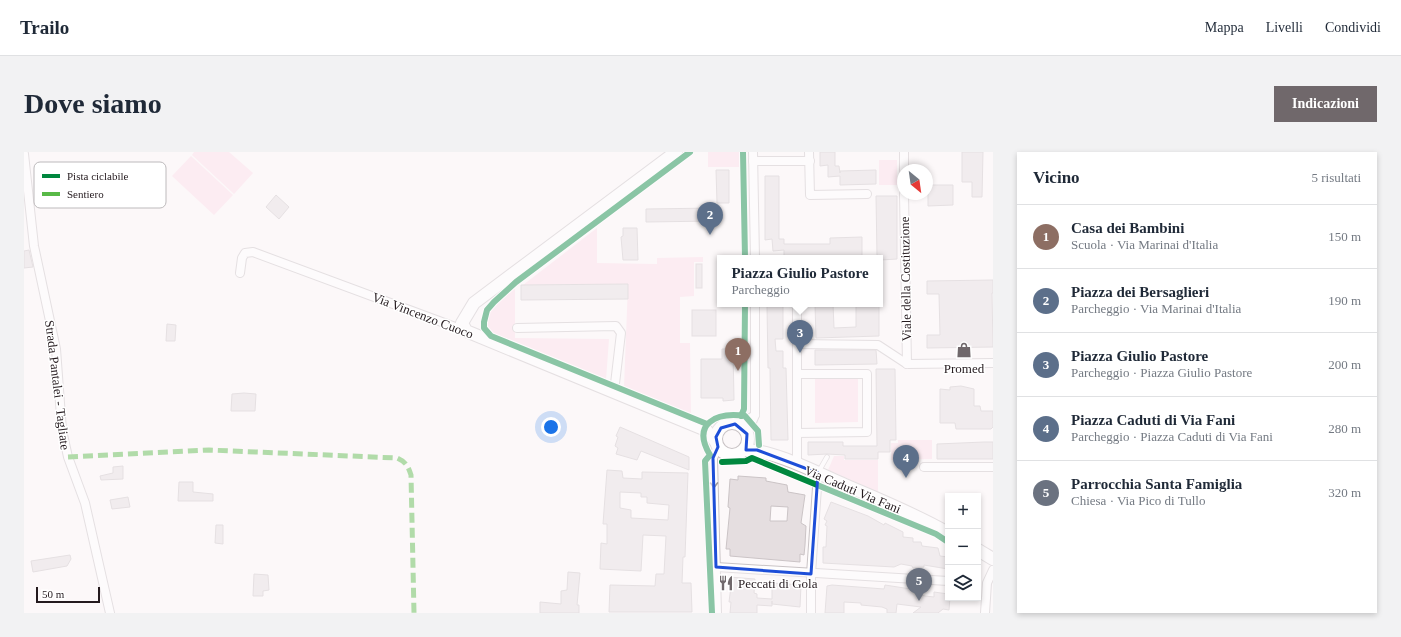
<!DOCTYPE html>
<html lang="it">
<meta charset="utf-8">
<style>
body{margin:0;font-family:Georgia,serif;background:#f2f2f3;color:#1f2937}
.controls{position:absolute;right:12px;bottom:12px;display:grid;overflow:hidden;border-radius:0px;box-shadow:0 2px 6px #0003}
.controls button{width:36px;height:36px;display:grid;place-items:center;padding:0;border:0;border-bottom:1px solid #e0e1e3;background:#fff;color:#1f2937;font:20px sans-serif}
.compass{position:absolute;left:873px;top:12px;width:36px;height:36px;border-radius:50%;background:#fff;box-shadow:0 2px 6px #0003;rotate:151deg}
.scale{position:absolute;left:12px;bottom:10px;width:64px;box-sizing:border-box;padding-left:4px;border:2px solid #241a1e;border-top:0;font-size:11px;line-height:14px;white-space:nowrap;color:#241a1e;-webkit-text-stroke:3px #fff;paint-order:stroke}
.you{position:absolute;left:527px;top:275px;width:14px;height:14px;margin:-10px;border:3px solid #fff;border-radius:50%;background:#1a73e8;box-shadow:0 0 0 6px #1a73e833}
.badge{display:grid;place-items:center;width:26px;height:26px;border-radius:50%;background:#70686b;color:#fff;font-size:13px;font-weight:700}
.pin{position:absolute;translate:-50% -33px;filter:drop-shadow(0 1px 2px #0008)}
.pin::after{content:'';position:absolute;top:21px;width:14px;height:12px;background:inherit;clip-path:polygon(0 0,100% 0,50% 100%)}
.popup{position:absolute;left:693px;top:103px;width:166px;height:52px;box-sizing:border-box;display:grid;place-content:center;border-radius:0px;background:#fff;filter:drop-shadow(0 1px 3px #0005);font-size:13px;white-space:nowrap;color:#747a83}
.popup b{font-size:15px;color:#1f2937}
.popup::after{content:'';position:absolute;left:50%;top:100%;margin-left:-8px;border:8px solid transparent;border-top-color:#fff}
.list{margin:0;padding:0;list-style:none}
h2{display:flex;justify-content:space-between;align-items:center;height:52px;margin:0;padding:0 16px;font-size:17px}
h2 small{font-size:13px;font-weight:400;color:#747a83}
.list li{display:grid;grid-template-columns:26px 1fr auto;gap:12px;align-items:center;box-sizing:border-box;height:64px;padding:0 16px;border-top:1px solid #e0e1e3}
.list b{display:block;font-size:15px;white-space:nowrap}
.list p{margin:0;font-size:13px;white-space:nowrap;color:#747a83}
.list em{font-size:13px;font-style:normal;color:#747a83}
.icon{flex:none;width:22px;height:22px;fill:none;stroke:currentColor;stroke-width:2;stroke-linecap:round;stroke-linejoin:round}
.map{position:relative;flex:none;width:969px;height:461px;overflow:hidden;border-radius:0px}
header{display:flex;align-items:center;gap:24px;box-sizing:border-box;height:56px;padding:0 20px;background:#fff;border-bottom:1px solid #e0e1e3}
header strong{font-size:19px}
nav{display:flex;gap:22px;margin-inline-start:auto;font-size:14px}
.intro{display:flex;align-items:center;justify-content:space-between;box-sizing:border-box;height:96px;padding:0 24px}
h1{margin:0;font-size:28px}
.button{padding:10px 18px;border-radius:0px;background:#70686b;color:#fff;font-size:14px;font-weight:700}
main{display:flex;gap:24px;padding:0 24px}
aside{flex:1;background:#fff;border-radius:0px;box-shadow:0 2px 6px #0003}
.map>svg:first-child{display:block}
.green{fill:#fddee8}
.building{fill:#e5dee0;stroke:#cbc4c6;fill-rule:evenodd}
.lines{fill:none;stroke-linecap:round;stroke-linejoin:round}
.lane-casing{stroke:#c9c3c5;stroke-width:5.5}
.street-casing{stroke:#c9c3c5;stroke-width:10}
.secondary-casing{stroke:#c9c3c5;stroke-width:14}
.lane{stroke:#fffefe;stroke-width:4}
.street{stroke:#fffefe;stroke-width:8}
.secondary{stroke:#fffefe;stroke-width:12}
.quiet{stroke:#58b947;stroke-width:5;stroke-dasharray:10 5;stroke-linecap:butt}
.cycleway-casing{stroke:#fff;stroke-width:8}
.cycleway{stroke:#00873e;stroke-width:6}
.oneway{stroke:#9c9799}
.marked{fill:none;stroke:#1d4ed8;stroke-width:3;stroke-linejoin:round}
.labels{text-anchor:middle;stroke-width:3;stroke-linejoin:round;paint-order:stroke}
.street-label{font-size:13px;fill:#241a1e;stroke:#fff}
.poi-label{font-size:13px;fill:#241a1e;stroke:#fff}
.key{fill:#fff;stroke:#bdbabc;stroke-width:1}
.key-label{font-size:11px;fill:#241a1e}
</style>
<header>
<strong>Trailo</strong>
<nav><a>Mappa</a><a>Livelli</a><a>Condividi</a></nav>
</header>
<div class="intro"><h1>Dove siamo</h1><a class="button">Indicazioni</a></div>
<main>
<div class="map">
<svg width="969" height="461" viewBox="0 0 969 461">
<rect width="100%" height="100%" fill="#fcf8f9"/>
<!-- green -->
<g class="green">
<polygon points="170,0 205,0 229,21 210,42 168,3"/>
<rect x="684" y="0" width="31" height="15"/>
<polygon points="167,4 209,43 190,63 148,24"/>
<rect x="855" y="8" width="18" height="25"/>
<polygon points="573,76 573,111 633,112 633,106 679,105 679,110 670,110 670,144 656,145 656,191 666,191 667,263 600,235 604,132 499,133"/>
<polygon points="491,136 491,186 585,187 582,228 467,180 462,170 465,157"/>
<polygon points="791,227 834,227 834,270 791,271"/>
<polygon points="874,288 908,288 908,307 867,308 867,291 874,291"/>
<polygon points="810,304 820,304 820,308 854,308 854,340 804,318"/>
</g>
<!-- building -->
<g class="building">
<polygon points="796,0 811,0 811,14 815,14 816,21 816,19 852,18 852,32 816,33 816,24 804,25 804,13 796,14"/>
<polygon points="938,0 959,0 958,45 948,45 948,30 938,30"/>
<polygon points="692,18 705,18 705,51 693,51"/>
<polygon points="741,24 755,24 755,87 760,87 760,92 806,92 806,86 838,85 838,106 760,106 760,98 749,99 748,87 741,88"/>
<polygon points="904,33 929,33 929,53 904,54"/>
<polygon points="252,43 265,55 255,67 242,55"/>
<polygon points="852,44 873,44 873,107 857,108 857,103 853,104"/>
<polygon points="690,56 690,69 622,70 622,57"/>
<polygon points="599,76 613,76 614,108 599,108 597,85 599,84"/>
<polygon points="5,98 9,115 0,116 0,99"/>
<rect x="672" y="112" width="6" height="24"/>
<polygon points="969,128 969,141 968,141 969,195 903,196 903,183 916,183 915,142 903,142 903,129"/>
<polygon points="604,132 604,147 497,148 497,133"/>
<polygon points="791,152 809,152 810,176 832,175 832,152 855,152 855,184 792,186"/>
<polygon points="743,154 759,154 759,187 751,187 752,199 759,199 759,216 762,216 764,288 747,288 746,216 744,216"/>
<rect x="668" y="158" width="24" height="26"/>
<polygon points="143,172 152,173 151,189 142,189"/>
<polygon points="698,197 709,197 710,248 699,249 699,246 677,246 677,207 698,207"/>
<polygon points="791,198 852,198 853,212 791,213"/>
<polygon points="852,217 871,217 872,288 866,288 866,300 854,300 854,307 821,307 821,303 803,302 784,303 784,290 819,290 819,294 853,294"/>
<polygon points="937,234 950,237 950,254 956,254 957,259 969,259 969,275 967,277 932,277 931,271 916,271 916,237 926,238 926,235"/>
<polygon points="220,241 232,242 231,259 207,259 208,242"/>
<polygon points="596,275 665,305 665,318 617,299 613,308 592,302 594,296 591,294 594,285 592,284"/>
<polygon points="960,290 969,290 969,307 913,307 913,292"/>
<polygon points="99,314 99,327 77,328 76,324 89,321 89,315"/>
<path d="M 583,318 L 598,319 L 599,326 L 618,327 L 618,320 L 664,321 L 661,405 L 659,405 L 658,431 L 667,431 L 668,460 L 585,460 L 586,433 L 631,434 L 632,422 L 640,422 L 642,384 L 619,383 L 617,419 L 576,417 L 577,391 L 583,392 L 583,372 L 579,372 ZM 596,340 L 617,341 L 617,345 L 623,345 L 623,351 L 645,353 L 644,368 L 607,366 L 607,358 L 596,356 Z"/>
<path d="M 714,324 L 742,326 L 742,329 L 763,333 L 764,340 L 781,343 L 777,371 L 782,374 L 781,393 L 780,403 L 776,402 L 776,410 L 706,404 L 706,397 L 702,397 L 706,356 L 704,355 L 706,327 L 714,328 ZM 747,354 L 764,355 L 763,369 L 746,369 Z"/>
<polygon points="155,330 169,330 169,340 189,342 189,349 154,349"/>
<polygon points="104,345 106,355 88,357 86,348"/>
<polygon points="807,350 844,364 860,373 861,371 879,380 879,385 889,386 889,390 897,390 898,394 914,396 916,404 924,405 924,417 900,413 900,415 889,416 888,414 877,412 870,415 799,411 799,395 802,395 803,374 801,373 803,369 800,367"/>
<polygon points="192,373 199,373 199,392 191,391"/>
<polygon points="46,403 47,407 43,414 9,420 7,409"/>
<polygon points="544,420 556,421 553,453 555,453 555,461 516,461 516,450 537,452 537,439 543,438"/>
<polygon points="230,422 244,423 245,438 239,439 239,444 229,444"/>
<polygon points="705,425 731,427 730,441 733,442 733,446 748,447 748,431 777,433 776,455 748,452 748,449 748,454 733,453 733,461 706,461 707,450 705,450 707,434 704,433"/>
<polygon points="808,433 860,437 861,433 893,438 893,442 901,444 910,445 910,440 924,442 924,446 926,446 925,458 919,457 914,461 889,461 897,455 873,452 872,461 863,461 863,457 858,455 837,453 837,451 820,450 820,461 801,461 803,434"/>
</g>
<g class="lines">
<!-- lane casing -->
<g class="lane-casing">
<polyline id="lane" points="795,319 803,305"/>
</g>
<!-- street casing -->
<g class="street-casing">
<g id="street">
<polyline points="729,0 731,106"/>
<polyline points="785,0 786,43 843,42"/>
<polyline points="880,0 880,18"/>
<polyline points="0,2 10,94 32,197 38,278 44,305 61,351 86,461"/>
<polyline points="729,9 786,9"/>
<polyline points="880,42 883,212"/>
<polyline points="216,121 218,106 221,101 229,100 442,179"/>
<polyline points="773,152 773,222"/>
<polyline points="493,176 592,174 597,181 590,240"/>
<polyline points="773,192 854,193 883,212"/>
<polyline points="883,212 969,211"/>
<polyline points="711,272 719,271 731,263"/>
<polyline points="773,281 843,280 843,222 773,222 773,313"/>
<polyline points="723,282 731,263 731,152"/>
<polyline points="900,315 969,315"/>
<polyline points="692,415 924,429"/>
<polyline points="693,461 689,306 694,295"/>
<polyline points="787,461 787,422 794,321"/>
<polyline points="961,461 963,431 969,418"/>
</g>
</g>
<!-- secondary casing -->
<g class="secondary-casing">
<g id="secondary">
<polyline points="652,0 450,151 438,171 442,179 682,278 692,290"/>
<circle cx="708" cy="287" r="16"/>
<path d="M 720,298 C 750,298 793,321 821,333 C 856,348 891,362 924,381"/>
<polyline points="954,398 969,407"/>
</g>
</g>
<!-- lane -->
<use href="#lane" class="lane"/>
<!-- street -->
<use href="#street" class="street"/>
<!-- secondary -->
<use href="#secondary" class="secondary"/>
<!-- quiet -->
<path class="quiet" d="M 44,305 L 185,298 L 373,306 C 382,310 384,314 387,323 L 390,461"/>
<!-- cycleway casing -->
<g class="cycleway-casing">
<g id="cycleway">
<polyline points="666,0 492,130 470,150 463,158 460,170 460,176 467,184 683,272"/>
<polyline points="719,0 721,106"/>
<polyline points="717,264 720,257 721,152"/>
<polyline points="698,310 722,309 728,306 912,382 924,390"/>
<path d="M 688,461 L 681,309 L 686,303 C 667,271 693,260 721,264 L 734,279 L 735,293"/>
</g>
</g>
<!-- cycleway -->
<use href="#cycleway" class="cycleway"/>
</g>
<!-- one-way arrows -->
<defs><path id="oneway-chevron" d="M-2-3.5L2.5 0L-2 3.5" fill="none" stroke-width="1.6" stroke-linecap="round" stroke-linejoin="round"/></defs>
<use class="oneway" href="#oneway-chevron" transform="translate(690 333) rotate(89)"/>
<!-- marked area -->
<path d="M0 0H969V461H0ZM 711,272 L 723,282 L 722,298 L 733,298 L 794,321 L 787,422 L 692,415 L 689,306 L 694,295 L 692,285 L 697,276 Z" fill="#fcf8f9" fill-opacity=".55" fill-rule="evenodd"/>
<path class="marked" d="M 711,272 L 723,282 L 722,298 L 733,298 L 794,321 L 787,422 L 692,415 L 689,306 L 694,295 L 692,285 L 697,276 Z"/>
<!-- icons -->
<defs>
<g id="shop-bare" transform="scale(1.2)"><path d="M-5-2.5h2.3a2.7 3.5 0 0 1 5.4 0H5L5.5 6h-11ZM-1.5-2.5h3a1.5 2.3 0 0 0-3 0Z" fill="#70686b" stroke="#fff" stroke-width="2.5" paint-order="stroke"/></g>
<g id="restaurant-bare" transform="scale(1.2)"><path d="M-5-6h1v4h1v-4h1v4h1v-4h1v5L-1.5 .5V6h-2V.5L-5-1ZM5-6V6H3V1.5H1.5Q1.5-4 5-6Z" fill="#70686b" stroke="#fff" stroke-width="2.5" paint-order="stroke"/></g>
</defs>
<g fill-rule="evenodd">
<use href="#shop-bare" x="940" y="198"/>
<use href="#restaurant-bare" x="702" y="431"/>
</g>
<g class="labels">
<!-- street labels -->
<g class="street-label">
<text transform="translate(881 127) rotate(-91)" y="5">Viale della Costituzione</text>
<text transform="translate(399 163) rotate(21)" y="5">Via Vincenzo Cuoco</text>
<text transform="translate(34 233) rotate(83)" y="5">Strada Pantalei - Tagliate</text>
<text transform="translate(829 337) rotate(23)" y="5">Via Caduti Via Fani</text>
</g>
<!-- poi labels -->
<g class="poi-label">
<text x="940" y="221">Promed</text>
<text x="714" y="436" text-anchor="start">Peccati di Gola</text>
</g>
</g>
<!-- legend -->
<rect x="10" y="10" width="132" height="46" rx="6" class="key"/>
<rect x="18" y="22" width="18" height="4" fill="#00873e"/>
<rect x="18" y="40" width="18" height="4" fill="#58b947"/>
<g class="key-label">
<text x="43" y="28">Pista ciclabile</text>
<text x="43" y="46">Sentiero</text>
</g>
</svg>
<div class="controls">
<button>+</button>
<button>−</button>
<button><svg class="icon" aria-label="layers" viewBox="0 0 24 24"><path d="M12 4l9 5-9 5-9-5zM3 14l9 5 9-5"/></svg></button>
</div>
<svg class="compass" viewBox="-18 -18 36 36"><path d="M0-13l5 13h-10z" fill="#e53935"/><path d="M0 13l5-13h-10z" fill="#747a83"/></svg>
<div class="scale">50 m</div>
<div class="you"></div>
<div class="pin badge" style="left:714px;top:219px;background:#8d6e63">1</div>
<div class="pin badge" style="left:686px;top:83px;background:#5c6f8a">2</div>
<div class="pin badge" style="left:776px;top:201px;background:#5c6f8a">3</div>
<div class="popup"><b>Piazza Giulio Pastore</b>Parcheggio</div>
<div class="pin badge" style="left:882px;top:326px;background:#5c6f8a">4</div>
<div class="pin badge" style="left:895px;top:449px;background:#6b7280">5</div>
</div>
<aside>
<h2>Vicino<small>5 risultati</small></h2>
<ul class="list">
<li><span class="badge" style="background:#8d6e63">1</span><div><b>Casa dei Bambini</b><p>Scuola · Via Marinai d'Italia</p></div><em>150 m</em></li>
<li><span class="badge" style="background:#5c6f8a">2</span><div><b>Piazza dei Bersaglieri</b><p>Parcheggio · Via Marinai d'Italia</p></div><em>190 m</em></li>
<li><span class="badge" style="background:#5c6f8a">3</span><div><b>Piazza Giulio Pastore</b><p>Parcheggio · Piazza Giulio Pastore</p></div><em>200 m</em></li>
<li><span class="badge" style="background:#5c6f8a">4</span><div><b>Piazza Caduti di Via Fani</b><p>Parcheggio · Piazza Caduti di Via Fani</p></div><em>280 m</em></li>
<li><span class="badge" style="background:#6b7280">5</span><div><b>Parrocchia Santa Famiglia</b><p>Chiesa · Via Pico di Tullo</p></div><em>320 m</em></li>
</ul>
</aside>
</main>
